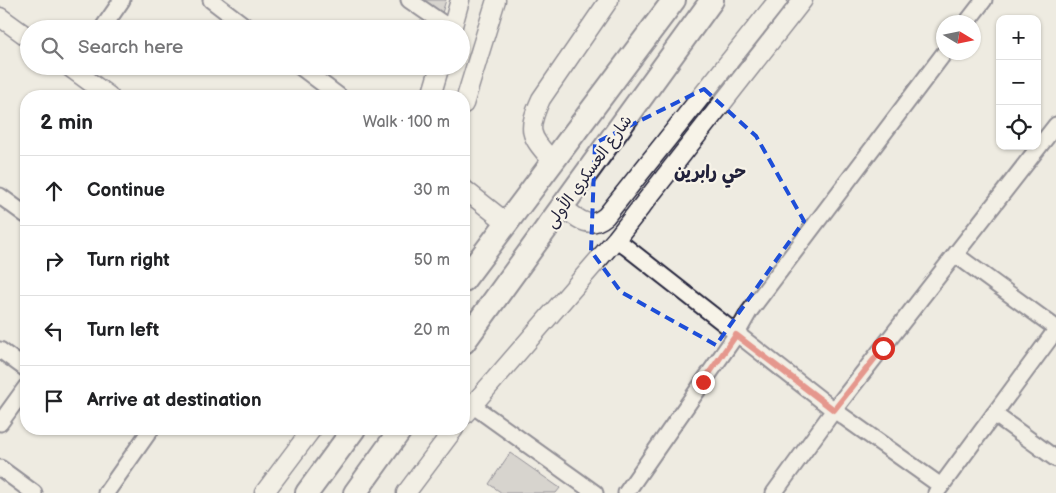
<!DOCTYPE html>
<meta charset="utf-8">
<style>
body{margin:0;font-family:"Balsamiq Sans","Playpen Sans Arabic",sans-serif;background:#f2f2f2;color:#202124}
.controls{position:absolute;right:15px;top:15px;display:grid;overflow:hidden;border-radius:10px;box-shadow:0 1px 4px #0004}
.controls button{width:45px;height:45px;display:grid;place-items:center;padding:0;border:0;border-bottom:1px solid #e0e0e0;background:#fff;color:#202124;font:25px sans-serif}
.compass{position:absolute;left:936px;top:15px;width:45px;height:45px;border-radius:50%;background:#fff;box-shadow:0 1px 4px #0004;rotate:100deg}
.stop{position:absolute;width:15px;height:15px;margin:-11px;border:4px solid #d93025;border-radius:50%;background:#fff}
.stop.end{background:#d93025;border-color:#fff;box-shadow:0 1px 5px #0008}
.list{margin:0;padding:0;list-style:none}
h2{display:flex;justify-content:space-between;align-items:center;height:65px;margin:0;padding:0 20px;font-size:21px}
h2 small{font-size:16px;font-weight:400;color:#757577}
.list li{display:grid;grid-template-columns:32px 1fr auto;gap:15px;align-items:center;box-sizing:border-box;height:70px;padding:0 20px;border-top:1px solid #e0e0e0}
.list b{display:block;font-size:19px;white-space:nowrap}
.list em{font-size:16px;font-style:normal;color:#757577}
.icon{flex:none;width:28px;height:28px;fill:none;stroke:currentColor;stroke-width:2;stroke-linecap:round;stroke-linejoin:round}
.map{position:relative;flex:none;width:1056px;height:493px;overflow:hidden}
.search{position:absolute;background:#fff;box-shadow:0 1px 4px #0004;left:20px;top:20px;width:450px;height:55px;display:flex;align-items:center;gap:12px;box-sizing:border-box;padding:0 18px;border-radius:28px;color:#757577;font-size:19px}
.panel{position:absolute;background:#fff;box-shadow:0 1px 4px #0004;left:20px;top:90px;width:450px;height:345px;border-radius:20px}
.map>svg:first-child{display:block}
.building{fill:#bbb8b7;stroke:#22223b}
.lines{fill:none;stroke-linecap:round;stroke-linejoin:round}
.minor-casing{stroke:#22223b;stroke-width:19}
.tertiary-casing{stroke:#22223b;stroke-width:21}
.primary-casing{stroke:#22223b;stroke-width:26}
.minor{stroke:#f7f3e8;stroke-width:15}
.tertiary{stroke:#f7f3e8;stroke-width:18}
.primary{stroke:#f7f3e8;stroke-width:22}
.route{stroke:#d93025;stroke-width:6}
.marked{fill:none;stroke:#1d4ed8;stroke-width:4;stroke-dasharray:10 6;stroke-linejoin:round}
.labels{text-anchor:middle;stroke-width:4.5;stroke-linejoin:round;paint-order:stroke}
.street-label{font-size:16px;fill:#22223b;stroke:#f7f3e8}
.neighbourhood-label{font-size:18px;font-weight:bold;fill:#22223b;stroke:#f7f3e8}
</style>
<div class="map">
<svg width="1056" height="493" viewBox="0 0 1056 493">
<rect width="100%" height="100%" fill="#eeebe1"/>
<filter id="ink" filterUnits="userSpaceOnUse"><feTurbulence type="fractalNoise" baseFrequency=".02" numOctaves="2"/><feDisplacementMap in="SourceGraphic" scale="10" xChannelSelector="R" yChannelSelector="G"/><feConvolveMatrix kernelMatrix="1 2 1 2 8 2 1 2 1" color-interpolation-filters="sRGB"/></filter>
<g filter="url(#ink)">
<!-- building -->
<g class="building">
<polygon points="424,0 446,0 442,13"/>
<polygon points="510,453 560,488 556,493 502,493 489,484"/>
</g>
<g class="lines">
<!-- minor casing -->
<g class="minor-casing">
<g id="minor">
<polyline points="211,0 249,29"/>
<polyline points="409,0 451,29"/>
<polyline points="967,22 984,0"/>
<polyline points="102,29 122,0"/>
<polyline points="299,66 339,96"/>
<polyline points="0,196 26,215"/>
<polyline points="616,239 834,410 941,486"/>
<polyline points="956,255 1056,328"/>
<polyline points="0,350 26,369"/>
<polyline points="472,405 595,493"/>
<polyline points="994,414 1056,459"/>
<polyline points="0,423 26,387"/>
<polyline points="0,468 34,493"/>
<polyline points="106,493 151,429"/>
<polyline points="626,493 736,335 749,312 945,52"/>
<polyline points="774,493 834,410 1056,125"/>
<polyline points="936,493 1056,330"/>
</g>
</g>
<!-- tertiary casing -->
<g class="tertiary-casing">
<g id="tertiary">
<polyline points="0,17 29,38"/>
<polyline points="452,29 460,0"/>
<polyline points="68,66 109,96"/>
<polyline points="431,96 440,66"/>
<polyline points="464,104 496,0"/>
<path d="M 552,161 C 530,135 526,132 541,99 L 609,0"/>
<polyline points="464,189 507,223"/>
<path d="M 562,206 C 577,218 588,231 606,216 L 778,0"/>
<polyline points="464,415 616,239 803,0"/>
<polyline points="264,493 312,429"/>
<polyline points="406,493 454,429"/>
</g>
</g>
<!-- primary casing -->
<g class="primary-casing">
<g id="primary">
<polyline points="464,280 674,0"/>
<polyline points="464,342 712,0"/>
<polyline points="307,493 354,429"/>
<polyline points="355,493 401,429"/>
</g>
</g>
<!-- minor -->
<use href="#minor" class="minor"/>
<!-- tertiary -->
<use href="#tertiary" class="tertiary"/>
<!-- primary -->
<use href="#primary" class="primary"/>
</g>
</g>
<g class="lines" filter="url(#ink)">
<!-- route -->
<polyline class="route" points="703,382 736,335 834,410 883,348"/>
</g>
<!-- marked area -->
<path d="M0 0H1056V493H0ZM 704,89 L 756,136 L 804,221 L 716,345 L 621,292 L 591,251 L 595,143 Z" fill="#eeebe1" fill-opacity=".55" fill-rule="evenodd"/>
<path class="marked" d="M 704,89 L 756,136 L 804,221 L 716,345 L 621,292 L 591,251 L 595,143 Z"/>
<g class="labels">
<!-- street labels -->
<g class="street-label">
<text transform="translate(588 171) rotate(-54)" y="6">شارع العسكري الأولى</text>
</g>
<!-- neighbourhood labels -->
<g class="neighbourhood-label">
<text x="710" y="178">حي رابرين</text>
</g>
</g>
</svg>
<div class="controls">
<button>+</button>
<button>−</button>
<button><svg class="icon" aria-label="locate" viewBox="0 0 24 24"><circle cx="12" cy="12" r="6"/><path d="M12 2v4M12 18v4M2 12h4M18 12h4"/></svg></button>
</div>
<svg class="compass" viewBox="-18 -18 36 36"><path d="M0-13l5 13h-10z" fill="#e53935"/><path d="M0 13l5-13h-10z" fill="#757577"/></svg>
<div class="stop" style="left:883px;top:348px"></div>
<div class="stop end" style="left:703px;top:382px"></div>
<div class="search"><svg class="icon" aria-label="search" viewBox="0 0 24 24"><circle cx="10" cy="10" r="6"/><path d="M15 15l6 6"/></svg>Search here</div>
<section class="panel">
<h2>2 min<small>Walk · 100 m</small></h2>
<ul class="list">
<li><svg class="icon" aria-label="ahead" viewBox="0 0 24 24"><path d="M12 20V5M6 11l6-6 6 6"/></svg><div><b>Continue</b></div><em>30 m</em></li>
<li><svg class="icon" aria-label="right" viewBox="0 0 24 24"><path d="M7 20v-9h11M14 6l5 5-5 5"/></svg><div><b>Turn right</b></div><em>50 m</em></li>
<li><svg class="icon" aria-label="left" viewBox="0 0 24 24"><path d="M17 20v-9H6M10 6l-5 5 5 5"/></svg><div><b>Turn left</b></div><em>20 m</em></li>
<li><svg class="icon" aria-label="arrive" viewBox="0 0 24 24"><path d="M6 21V4h12l-3 4 3 4H6"/></svg><div><b>Arrive at destination</b></div></li>
</ul>
</section>
</div>
